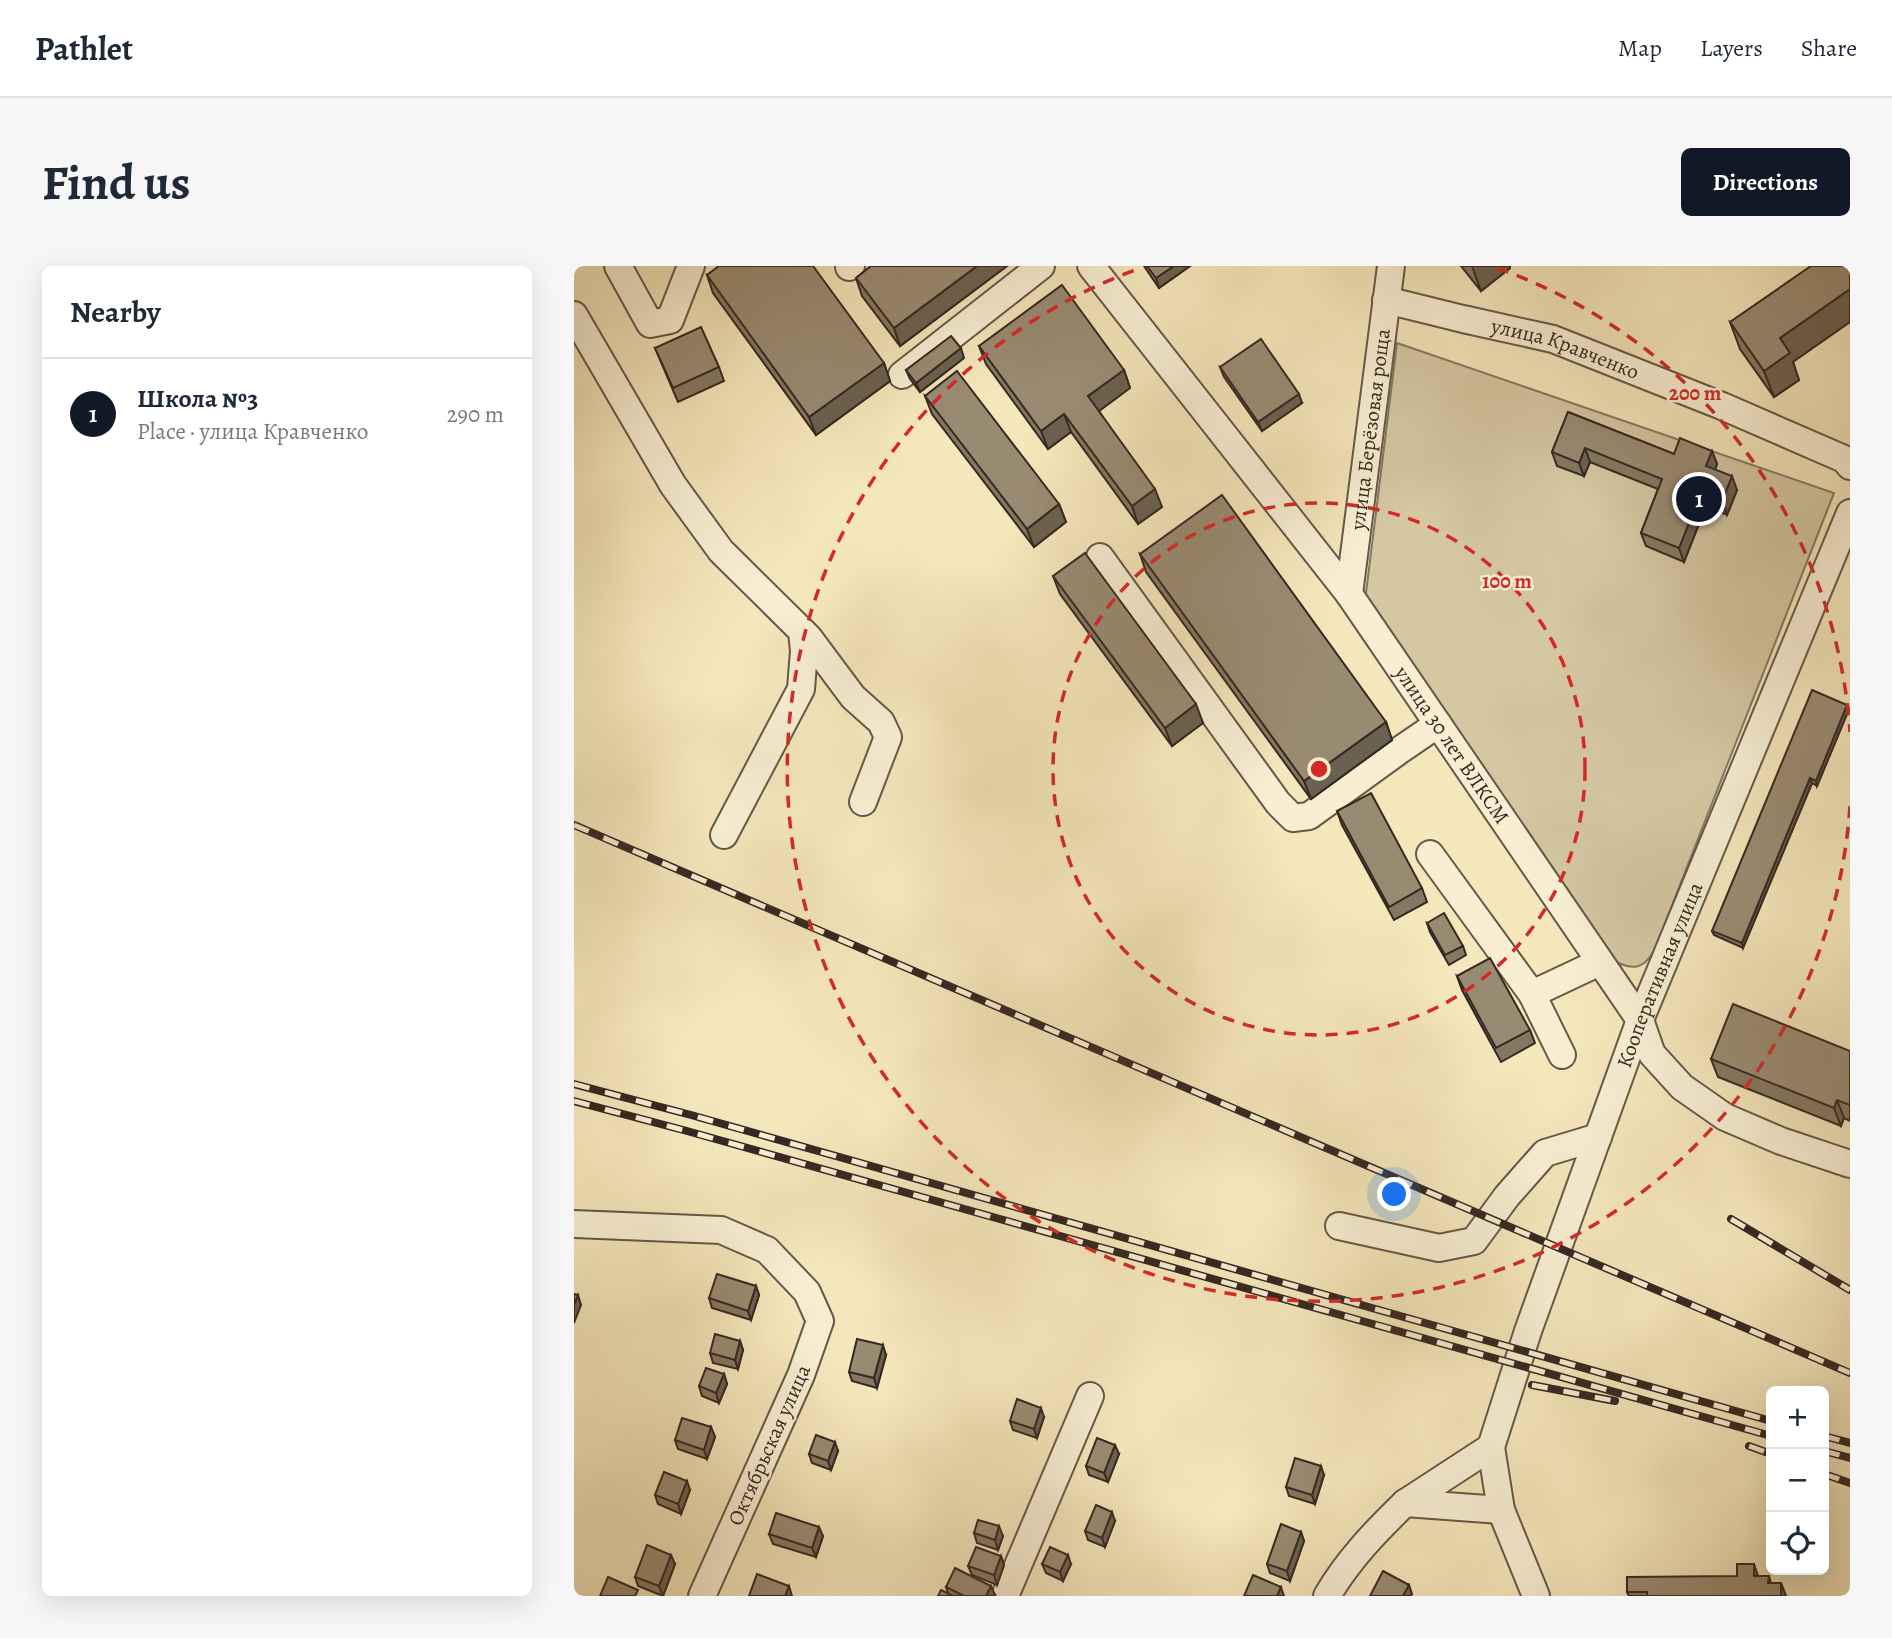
<!DOCTYPE html>
<meta charset="utf-8">
<style>
body{margin:0;font-family:Alegreya,serif;background:#f6f6f7;color:#1f2937}
.controls{position:absolute;right:21px;bottom:21px;display:grid;overflow:hidden;border-radius:10px;box-shadow:0 7px 28px #0002}
.controls button{width:63px;height:63px;display:grid;place-items:center;padding:0;border:0;border-bottom:2px solid #e0e1e3;background:#fff;color:#1f2937;font:35px sans-serif}
.you{position:absolute;left:821px;top:929px;width:24px;height:24px;margin:-18px;border:5px solid #fff;border-radius:50%;background:#1a73e8;box-shadow:0 0 0 10px #1a73e833}
.badge{display:grid;place-items:center;width:46px;height:46px;border-radius:50%;background:#111827;color:#fff;font-size:23px;font-weight:700}
.pin{position:absolute;translate:-50% -50%;border:4px solid #fff;box-shadow:0 2px 7px #0006}
.list{margin:0;padding:0;list-style:none}
h2{display:flex;justify-content:space-between;align-items:center;height:91px;margin:0;padding:0 28px;font-size:30px}
h2 small{font-size:23px;font-weight:400;color:#747a83}
.list li{display:grid;grid-template-columns:46px 1fr auto;gap:21px;align-items:center;box-sizing:border-box;height:112px;padding:0 28px;border-top:2px solid #e0e1e3}
.list b{display:block;font-size:26px;white-space:nowrap}
.list p{margin:0;font-size:23px;white-space:nowrap;color:#747a83}
.list em{font-size:23px;font-style:normal;color:#747a83}
.icon{flex:none;width:38px;height:38px;fill:none;stroke:currentColor;stroke-width:2;stroke-linecap:round;stroke-linejoin:round}
.map{position:relative;flex:none;width:1276px;height:1330px;overflow:hidden;border-radius:10px}
header{display:flex;align-items:center;gap:42px;box-sizing:border-box;height:98px;padding:0 35px;background:#fff;border-bottom:2px solid #e0e1e3}
header strong{font-size:33px}
nav{display:flex;gap:38px;margin-inline-start:auto;font-size:24px}
.intro{display:flex;align-items:center;justify-content:space-between;box-sizing:border-box;height:168px;padding:0 42px}
h1{margin:0;font-size:49px}
.button{padding:18px 32px;border-radius:10px;background:#111827;color:#fff;font-size:24px;font-weight:700}
main{display:flex;gap:42px;padding:0 42px}
aside{flex:1;background:#fff;border-radius:10px;box-shadow:0 7px 28px #0002}
.map>svg:first-child{display:block}
.green{fill:#d4c7a2;stroke:#847862;stroke-width:2}
.lines{fill:none;stroke-linecap:round;stroke-linejoin:round}
.minor-casing{stroke:#655848;stroke-width:30}
.minor{stroke:#f8efd3;stroke-width:26}
.rail-casing{stroke:#352821;stroke-width:8}
.rail{stroke:#f8efd3;stroke-width:5;stroke-dasharray:16;stroke-linecap:butt}
.wall{fill:#847862;stroke:#352821;stroke-width:2}
.shaded-wall{fill:#6b6150;stroke:#352821;stroke-width:2}
.building{fill:#998b72;stroke:#352821;stroke-width:2}
.ring{fill:none;stroke:#d62828;stroke-width:3.5;stroke-dasharray:12 9}
.labels{text-anchor:middle;stroke-width:5;stroke-linejoin:round;paint-order:stroke}
.street-label{font-size:21px;fill:#352821;stroke:#f8efd3}
.centre{fill:#d62828;stroke:#f8efd3;stroke-width:3.5}
.ring-label{font-size:21px;text-anchor:middle;font-weight:bold;fill:#d62828;stroke:#f8efd3;stroke-width:5;stroke-linejoin:round;paint-order:stroke}
</style>
<header>
<strong>Pathlet</strong>
<nav><a>Map</a><a>Layers</a><a>Share</a></nav>
</header>
<div class="intro"><h1>Find us</h1><a class="button">Directions</a></div>
<main>
<aside>
<h2>Nearby<small></small></h2>
<ul class="list">
<li><span class="badge">1</span><div><b>Школа №3</b><p>Place · улица Кравченко</p></div><em>290 m</em></li>
</ul>
</aside>
<div class="map">
<svg width="1276" height="1330" viewBox="0 0 1276 1330">
<rect width="100%" height="100%" fill="#f5e7bc"/>
<filter id="stains"><feTurbulence type="fractalNoise" baseFrequency=".00286" numOctaves="4"/><feColorMatrix values="0 0 0 0 .2 0 0 0 0 .09 0 0 0 0 .02 0 0 0 .5 -.17"/></filter>
<radialGradient id="worn" r=".72"><stop offset=".6" stop-color="#630" stop-opacity="0"/><stop offset="1" stop-color="#630" stop-opacity=".3"/></radialGradient>
<!-- green -->
<path class="green" d="M 823,77 L 1260,227 L 1080,685 C 1069,704 1058,704 1040,695 L 790,343 Z"/>
<g class="lines">
<!-- minor casing -->
<g class="minor-casing">
<g id="minor">
<polyline points="44,0 76,58 96,54 117,0"/>
<path id="s1" d="M 517,0 L 775,328 L 1066,754 L 1078,788 L 1108,821 L 1151,851 L 1207,875 L 1276,898"/>
<polyline points="275,1 277,0"/>
<path id="s2" d="M 812,34 L 889,53 L 979,73 L 1148,140 L 1270,193 L 1276,200"/>
<polyline points="0,49 99,219 147,285 235,372 279,431 307,456 314,471 289,536"/>
<polyline points="328,109 467,0"/>
<polyline points="526,291 704,537 719,552 735,550 826,484 864,458"/>
<path id="s3" d="M 775,328 L 817,0"/>
<polyline points="150,569 227,423 230,385 228,365"/>
<polyline points="856,588 958,728 1026,696"/>
<polyline points="958,728 988,789"/>
<polyline points="0,958 147,964 193,984 233,1026 246,1055 227,1109 128,1330"/>
<polyline points="765,960 865,982 900,975 933,930 971,887 1024,871"/>
<polyline points="917,1181 927,1244 962,1330"/>
<path id="s4" d="M 831,1237 L 917,1181 L 954,1065 L 1066,754 L 1276,247"/>
<polyline points="431,1330 516,1130"/>
<path d="M 753,1330 C 774,1294 802,1265 831,1237 L 927,1244"/>
</g>
</g>
<!-- minor -->
<use href="#minor" class="minor"/>
<!-- rail casing -->
<g class="rail-casing">
<g id="rail">
<polyline points="0,559 1276,1107"/>
<polyline points="0,818 117,849 1197,1155"/>
<polyline points="0,835 113,865 1197,1170"/>
<polyline points="1157,953 1276,1024"/>
<polyline points="958,1119 1041,1135"/>
<polyline points="1250,1170 1276,1177"/>
<polyline points="1175,1180 1197,1188"/>
<polyline points="1250,1185 1276,1192"/>
<polyline points="1250,1208 1276,1217"/>
</g>
</g>
<!-- rail -->
<use href="#rail" class="rail"/>
</g>
<!-- wall -->
<g class="wall">
<polygon points="297,0 433,0 326,80 288,30 282,12"/>
<polygon points="570,0 616,0 585,22"/>
<polygon points="887,0 936,0 936,2 907,25"/>
<polygon points="133,9 310,97 316,115 242,169 139,27"/>
<polygon points="1156,56 1219,96 1225,114 1200,131 1166,83"/>
<polygon points="405,80 550,104 556,122 525,145 588,241 564,258 497,166 474,183 412,98"/>
<polygon points="81,82 145,101 150,115 104,136"/>
<polygon points="390,92 346,126 336,113 332,104"/>
<polygon points="646,101 728,137 688,165 650,111"/>
<polygon points="351,130 485,238 492,256 460,281 358,148"/>
<polygon points="994,146 1100,188 1138,185 1143,198 1141,204 1163,224 1153,249 1132,240 1110,296 1072,280 1067,267 1084,223 1016,196 1010,210 983,200 978,186"/>
<polygon points="566,288 812,456 818,474 737,533 572,306"/>
<polygon points="479,310 629,457 598,480 486,328"/>
<polygon points="1275,443 1243,520 1238,517 1169,682 1140,669 1138,665"/>
<polygon points="763,545 848,622 853,636 820,654 768,559"/>
<polygon points="853,657 889,680 892,689 875,699 856,666"/>
<polygon points="883,710 956,764 961,777 927,796 888,724"/>
<polygon points="1276,785 1276,855 1270,852 1267,860 1144,811 1137,793"/>
<polygon points="182,1020 185,1029 177,1054 138,1042 135,1032"/>
<polygon points="166,1075 169,1084 164,1103 139,1097 136,1087"/>
<polygon points="312,1089 303,1122 278,1115 275,1106"/>
<polygon points="150,1108 153,1118 145,1137 128,1130 125,1120"/>
<polygon points="470,1151 463,1172 439,1164 436,1155"/>
<polygon points="137,1161 141,1171 133,1193 104,1183 101,1174"/>
<polygon points="264,1185 257,1204 238,1197 235,1188"/>
<polygon points="545,1188 534,1216 515,1209 512,1200"/>
<polygon points="750,1209 741,1238 715,1230 712,1221"/>
<polygon points="116,1224 107,1248 84,1238 81,1229"/>
<polygon points="541,1255 531,1281 514,1274 511,1265"/>
<polygon points="727,1266 730,1275 716,1315 696,1307 693,1298"/>
<polygon points="400,1267 429,1270 424,1284 403,1277"/>
<polygon points="195,1268 249,1270 242,1291 199,1278"/>
<polygon points="427,1290 430,1299 423,1319 398,1309 394,1300"/>
<polygon points="101,1298 89,1330 64,1320 61,1311"/>
<polygon points="468,1298 497,1298 489,1315 472,1307"/>
<polygon points="1184,1310 1195,1310 1197,1317 1207,1317 1212,1330 1055,1330 1053,1326"/>
<polygon points="372,1321 421,1329 420,1330 364,1330 374,1328"/>
</g>
<!-- shaded-wall -->
<g class="shaded-wall">
<polygon points="403,0 433,0 326,80 320,62"/>
<polygon points="600,0 616,0 585,22 582,12"/>
<polygon points="898,0 936,0 936,2 907,25"/>
<polygon points="1276,23 1276,56 1219,96 1225,114 1200,131 1190,105 1206,72"/>
<polygon points="387,82 390,92 346,126 342,117"/>
<polygon points="310,97 316,115 242,169 235,151"/>
<polygon points="550,104 556,122 521,148 514,130"/>
<polygon points="725,128 728,137 688,165 684,156"/>
<polygon points="490,148 497,166 474,183 467,165"/>
<polygon points="1011,182 1016,196 1010,210 1005,197"/>
<polygon points="1138,185 1143,198 1137,214 1132,200"/>
<polygon points="1158,210 1163,224 1153,249 1148,235"/>
<polygon points="581,223 588,241 564,258 558,240"/>
<polygon points="1127,227 1132,240 1110,296 1105,282"/>
<polygon points="485,238 492,256 460,281 453,263"/>
<polygon points="622,438 629,457 598,480 591,462"/>
<polygon points="1273,439 1275,443 1243,520 1242,515"/>
<polygon points="812,456 818,474 737,533 730,515"/>
<polygon points="1236,512 1238,517 1169,682 1168,677"/>
<polygon points="1263,834 1270,852 1267,860 1260,842"/>
<polygon points="182,1020 185,1029 177,1054 174,1045"/>
<polygon points="4,1029 7,1039 0,1057 0,1039"/>
<polygon points="166,1075 169,1084 164,1103 161,1094"/>
<polygon points="309,1079 312,1089 303,1122 300,1112"/>
<polygon points="150,1108 153,1118 145,1137 142,1127"/>
<polygon points="467,1142 470,1151 463,1172 460,1163"/>
<polygon points="137,1161 141,1171 133,1193 130,1184"/>
<polygon points="261,1176 264,1185 257,1204 254,1195"/>
<polygon points="541,1179 545,1188 534,1216 530,1207"/>
<polygon points="747,1200 750,1209 741,1238 738,1229"/>
<polygon points="113,1215 116,1224 107,1248 104,1238"/>
<polygon points="538,1246 541,1255 531,1281 528,1272"/>
<polygon points="425,1260 429,1270 424,1284 421,1274"/>
<polygon points="245,1261 249,1270 242,1291 238,1282"/>
<polygon points="727,1266 730,1275 716,1315 713,1305"/>
<polygon points="97,1289 101,1298 89,1330 85,1320"/>
<polygon points="494,1289 497,1298 489,1315 486,1306"/>
<polygon points="427,1290 430,1299 423,1319 420,1309"/>
<polygon points="1180,1298 1186,1316 1180,1310"/>
<polygon points="1207,1317 1212,1330 1207,1330"/>
<polygon points="835,1319 838,1328 837,1330 829,1330"/>
<polygon points="215,1320 218,1330 211,1330"/>
<polygon points="417,1320 421,1329 420,1330 412,1330"/>
<polygon points="707,1321 710,1330 703,1330"/>
</g>
<!-- building -->
<g class="building">
<polygon points="145,0 239,0 310,97 235,151 133,9"/>
<polygon points="297,0 403,0 320,62 282,12"/>
<polygon points="573,0 600,0 582,12"/>
<polygon points="1237,0 1276,0 1276,23 1206,72 1216,87 1190,105 1156,56"/>
<polygon points="488,19 550,104 514,130 581,223 558,240 490,148 467,165 405,80"/>
<polygon points="127,61 145,101 99,122 81,82"/>
<polygon points="377,70 387,82 342,117 332,104"/>
<polygon points="687,73 725,128 684,156 646,101"/>
<polygon points="383,105 485,238 453,263 351,130"/>
<polygon points="994,146 1100,188 1106,172 1138,185 1132,200 1158,210 1148,235 1127,227 1105,282 1067,267 1088,213 1011,182 1005,197 978,186"/>
<polygon points="648,229 812,456 730,515 566,288"/>
<polygon points="511,287 622,438 591,462 479,310"/>
<polygon points="1238,424 1273,439 1242,515 1236,512 1168,677 1138,665"/>
<polygon points="797,527 848,622 815,641 763,545"/>
<polygon points="870,647 889,680 871,689 853,657"/>
<polygon points="916,692 956,764 922,782 883,710"/>
<polygon points="1159,738 1276,785 1276,839 1263,834 1260,842 1137,793"/>
<polygon points="143,1008 182,1020 174,1045 135,1032"/>
<polygon points="0,1028 4,1029 0,1039"/>
<polygon points="141,1068 166,1075 161,1094 136,1087"/>
<polygon points="283,1073 309,1079 300,1112 275,1106"/>
<polygon points="132,1102 150,1108 142,1127 125,1120"/>
<polygon points="443,1133 467,1142 460,1163 436,1155"/>
<polygon points="108,1152 137,1161 130,1184 101,1174"/>
<polygon points="242,1169 261,1176 254,1195 235,1188"/>
<polygon points="523,1172 541,1179 530,1207 512,1200"/>
<polygon points="721,1192 747,1200 738,1229 712,1221"/>
<polygon points="90,1206 113,1215 104,1238 81,1229"/>
<polygon points="522,1239 538,1246 528,1272 511,1265"/>
<polygon points="202,1247 245,1261 238,1282 195,1268"/>
<polygon points="404,1254 425,1260 421,1274 400,1267"/>
<polygon points="707,1258 727,1266 713,1305 693,1298"/>
<polygon points="73,1279 97,1289 85,1320 61,1311"/>
<polygon points="402,1281 427,1290 420,1309 394,1300"/>
<polygon points="476,1281 494,1289 486,1306 468,1298"/>
<polygon points="1163,1298 1180,1298 1180,1310 1195,1310 1194,1317 1207,1317 1207,1330 1073,1330 1073,1326 1053,1326 1053,1311 1163,1310"/>
<polygon points="381,1302 417,1320 412,1330 390,1330 372,1321"/>
<polygon points="809,1305 835,1319 829,1330 796,1330"/>
<polygon points="183,1308 215,1320 211,1330 175,1330"/>
<polygon points="679,1309 707,1321 703,1330 670,1330"/>
<polygon points="34,1311 64,1324 61,1330 26,1330"/>
<polygon points="367,1324 379,1330 364,1330"/>
</g>
<!-- distance rings -->
<g class="ring">
<circle cx="745" cy="503" r="266"/>
<path d="M1276 540A532 532 0 1 1 567 2M923 2A532 532 0 0 1 1276 466"/>
</g>
<g class="labels">
<!-- street labels -->
<g class="street-label">
<text dy="7" stroke="none"><textPath href="#s2" startOffset="186">улица Кравченко</textPath></text>
<text dy="7" stroke="none"><textPath href="#s3" startOffset="166">улица Берёзовая роща</textPath></text>
<text dy="7" stroke="none"><textPath href="#s1" startOffset="600">улица 30 лет ВЛКСМ</textPath></text>
<text dy="7" stroke="none"><textPath href="#s4" startOffset="604">Кооперативная улица</textPath></text>
<text transform="translate(195 1179) rotate(-66)" y="7">Октябрьская улица</text>
</g>
</g>
<circle cx="745" cy="503" r="10" class="centre"/>
<g class="ring-label">
<text x="1121" y="134">200 m</text>
<text x="933" y="322">100 m</text>
</g>
<rect width="100%" height="100%" filter="url(#stains)"/>
<rect width="100%" height="100%" fill="url(#worn)"/>
</svg>
<div class="controls">
<button>+</button>
<button>−</button>
<button><svg class="icon" aria-label="locate" viewBox="0 0 24 24"><circle cx="12" cy="12" r="6"/><path d="M12 2v4M12 18v4M2 12h4M18 12h4"/></svg></button>
</div>
<div class="you"></div>
<div class="pin badge" style="left:1125px;top:233px">1</div>
</div>
</main>
